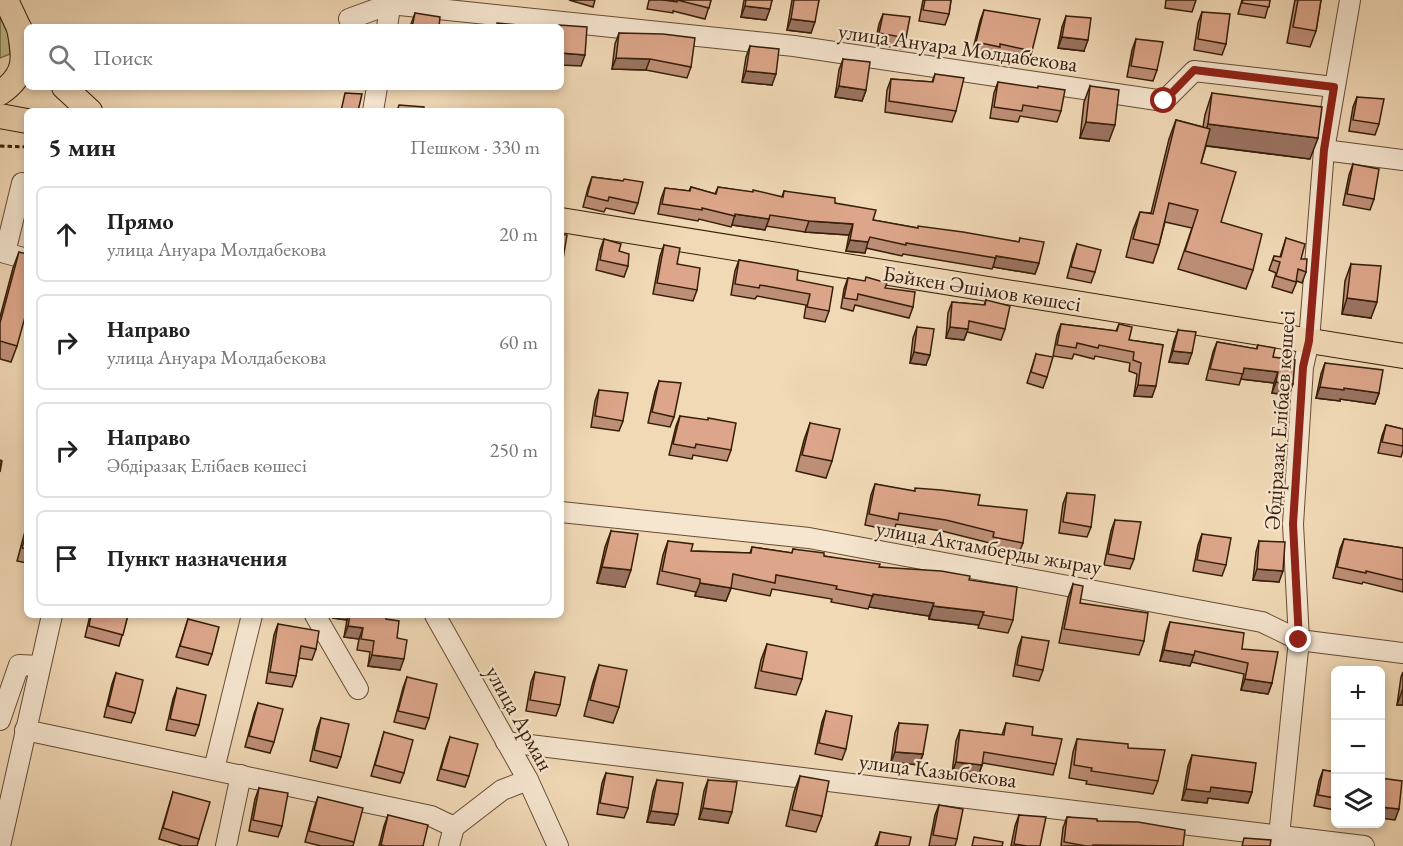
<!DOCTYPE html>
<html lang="ru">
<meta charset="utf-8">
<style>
body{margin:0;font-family:"EB Garamond",serif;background:#f2f2f2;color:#222}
.controls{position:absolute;right:18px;bottom:18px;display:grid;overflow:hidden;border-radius:9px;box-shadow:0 3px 9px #0003}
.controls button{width:54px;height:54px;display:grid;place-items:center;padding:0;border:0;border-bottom:2px solid #e0e0e0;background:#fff;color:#222;font:30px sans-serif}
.stop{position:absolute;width:18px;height:18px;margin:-14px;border:4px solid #8f2418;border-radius:50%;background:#fff}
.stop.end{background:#8f2418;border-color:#fff;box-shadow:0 2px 6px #0008}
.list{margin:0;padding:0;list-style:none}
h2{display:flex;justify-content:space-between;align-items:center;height:78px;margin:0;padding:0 24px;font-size:26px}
h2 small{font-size:20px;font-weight:400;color:#767676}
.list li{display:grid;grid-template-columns:39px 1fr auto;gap:18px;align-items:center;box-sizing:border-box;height:96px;margin:0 12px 12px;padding:0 12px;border:2px solid #e0e0e0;border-radius:9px}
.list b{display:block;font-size:22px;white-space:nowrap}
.list p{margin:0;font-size:20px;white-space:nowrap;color:#767676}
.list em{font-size:20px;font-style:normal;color:#767676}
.icon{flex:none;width:33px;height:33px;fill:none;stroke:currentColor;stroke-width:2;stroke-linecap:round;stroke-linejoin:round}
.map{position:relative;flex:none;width:1403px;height:846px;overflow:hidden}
.search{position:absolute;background:#fff;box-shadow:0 3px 9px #0003;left:24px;top:24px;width:540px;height:66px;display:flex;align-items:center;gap:15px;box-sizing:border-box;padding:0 21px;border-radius:9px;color:#767676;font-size:22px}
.panel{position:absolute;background:#fff;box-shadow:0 3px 9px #0003;left:24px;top:108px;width:540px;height:510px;border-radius:9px}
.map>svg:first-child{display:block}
.green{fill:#c0be89;stroke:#7b6e49;stroke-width:1.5}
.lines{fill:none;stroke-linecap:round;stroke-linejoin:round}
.minor-casing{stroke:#654d34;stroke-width:22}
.major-casing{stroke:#361e09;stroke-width:26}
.path{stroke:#361e09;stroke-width:3;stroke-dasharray:4.5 3;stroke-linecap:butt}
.minor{stroke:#f6e6d0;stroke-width:20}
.major{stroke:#f1d9b6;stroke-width:24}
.wall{fill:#be8f77;stroke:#361e09;stroke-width:1.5}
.shaded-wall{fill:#9b7461;stroke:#361e09;stroke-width:1.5}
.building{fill:#dda68a;stroke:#361e09;stroke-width:1.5}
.route{stroke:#8f2418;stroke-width:8}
.labels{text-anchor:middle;stroke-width:4.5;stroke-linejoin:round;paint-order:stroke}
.street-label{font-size:22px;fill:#361e09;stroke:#f6e6d0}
</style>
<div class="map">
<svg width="1403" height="846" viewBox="0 0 1403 846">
<rect width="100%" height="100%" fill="#f1d9b6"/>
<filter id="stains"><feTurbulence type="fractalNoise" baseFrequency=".00333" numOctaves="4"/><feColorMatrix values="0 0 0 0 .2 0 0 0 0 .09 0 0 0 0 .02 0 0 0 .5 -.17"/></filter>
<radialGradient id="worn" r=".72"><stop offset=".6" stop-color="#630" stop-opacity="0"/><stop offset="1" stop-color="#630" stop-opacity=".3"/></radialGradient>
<!-- green -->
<polygon class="green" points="0,17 8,34 10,54 0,58"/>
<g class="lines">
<!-- minor casing -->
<g class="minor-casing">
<g id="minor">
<polyline points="349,19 390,4 794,46 1164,101 1194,71 1334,87"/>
<polyline points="387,27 391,0"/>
<polyline points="373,111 377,87"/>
<polyline points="1324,150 1403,160"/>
<polyline points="22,183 5,253 27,259"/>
<polyline points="561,512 809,538 1262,622 1299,640 1403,653"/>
<polyline points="315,615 358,689"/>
<polyline points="435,615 528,780 558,846"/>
<polyline points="0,720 19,665 40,666"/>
<polyline points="25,730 431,816 454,827"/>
<polyline points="506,742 1364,846"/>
<polyline points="214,769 252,615"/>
<polyline points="0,846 52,615"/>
<polyline points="226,846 241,775"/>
<polyline points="449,846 454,827 502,790 528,780"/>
<polyline points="1278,846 1299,640 1293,524 1303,367 1309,341 1324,150 1350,0"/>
</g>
</g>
<!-- major casing -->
<g class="major-casing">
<g id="major">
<polyline points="6,0 19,28 27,40"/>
<polyline points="64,87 90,111"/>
<path d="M 0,93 C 27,75 25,57 19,28"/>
<polyline points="0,116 27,121"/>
<polyline points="561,220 1403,356"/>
</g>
</g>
<!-- path -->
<polyline class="path" points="0,146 27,147"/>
<!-- minor -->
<use href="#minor" class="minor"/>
<!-- major -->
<use href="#major" class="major"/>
</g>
<!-- wall -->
<g class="wall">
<polygon points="569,0 595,0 593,7"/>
<polygon points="649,0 711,0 705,19 673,11 673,13 647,9"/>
<polygon points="744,0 772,0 766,20 741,17"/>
<polygon points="792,0 819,0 811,33 787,30"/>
<polygon points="923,0 951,0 949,14 945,25 919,21"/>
<polygon points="1166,0 1196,0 1192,12 1165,8"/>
<polygon points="1242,0 1270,0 1265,18 1238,14"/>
<polygon points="1295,0 1321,0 1316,31 1310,47 1287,43"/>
<polygon points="984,10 1032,51 1028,62 997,55 996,58 972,53 980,21"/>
<polygon points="1202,12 1226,44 1222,55 1194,50 1198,23"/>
<polygon points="415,13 439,27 410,27"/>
<polygon points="883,14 906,38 902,49 875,44 879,24"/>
<polygon points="1066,16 1084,51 1058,48 1062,27"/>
<polygon points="619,33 691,67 687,78 646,70 612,69 615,44"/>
<polygon points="1136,39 1157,70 1153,81 1127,77 1132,50"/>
<polygon points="750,46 772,85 742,82 746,57"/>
<polygon points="843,59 866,90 862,101 835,97 839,70"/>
<polygon points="935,74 956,111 952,122 885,112 887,90 891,79 932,82"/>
<polygon points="998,82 1061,111 1057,122 1020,116 1018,122 990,118 994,93"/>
<polygon points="1090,86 1109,141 1080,138 1084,102"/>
<polygon points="1212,93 1310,159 1206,146 1201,163 1221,222 1253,270 1246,289 1178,269 1192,228 1165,222 1159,245 1153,263 1126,257 1133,230 1140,212 1151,213 1169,139 1176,120 1203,127 1205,115"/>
<polygon points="1357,97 1379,124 1375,135 1349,131 1353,107"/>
<polygon points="1353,164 1374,199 1370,210 1343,205 1349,175"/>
<polygon points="592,177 623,181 638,203 634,214 606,208 604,212 583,207 588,188"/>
<polygon points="691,187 715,194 718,187 782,197 784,191 835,203 873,220 917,228 1019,242 1020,238 1039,263 1035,274 993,267 992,269 903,254 902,256 866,248 865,253 846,251 849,235 805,232 766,226 765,230 732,225 731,227 699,219 698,221 658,214 661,199 665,188 689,191"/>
<polygon points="1286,238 1301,259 1306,272 1302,283 1297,281 1292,293 1272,287 1276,273 1269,270 1274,256 1280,257"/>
<polygon points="604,239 619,251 628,266 624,277 596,270 600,250"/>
<polygon points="1077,244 1095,272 1091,283 1067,278 1073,255"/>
<polygon points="664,245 697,290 693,301 653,294 660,256"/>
<polygon points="19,252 17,346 11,362 0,359 0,317 13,268"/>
<polygon points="739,260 797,280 829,311 825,322 804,318 806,305 757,296 755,299 731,295 735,271"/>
<polygon points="1351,264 1371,318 1342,314 1345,281"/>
<polygon points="848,278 885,288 913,307 909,318 855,305 853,311 841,308 844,289"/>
<polygon points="986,300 1005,329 1001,340 967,332 964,340 946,338 948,313 952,302 984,305"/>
<polygon points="1061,324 1116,331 1119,324 1129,340 1163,345 1152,397 1134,396 1137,374 1129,371 1130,363 1095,356 1094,359 1074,354 1072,359 1053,356 1057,335"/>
<polygon points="917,327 926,365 910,363 913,338"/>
<polygon points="1178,330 1188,364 1169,362 1174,341"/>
<polygon points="1217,342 1256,349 1258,345 1273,357 1289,395 1272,393 1274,383 1241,379 1239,385 1206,380 1213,352"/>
<polygon points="1036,354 1047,377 1043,388 1027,383"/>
<polygon points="1325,363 1379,393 1375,404 1340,399 1340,401 1316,398 1321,374"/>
<polygon points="659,381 674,417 670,427 648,423 655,392"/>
<polygon points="599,390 623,421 619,431 591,427 595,401"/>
<polygon points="680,416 731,450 727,461 693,455 692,459 669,455 676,426"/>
<polygon points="810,423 832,461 826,478 796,471 804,440"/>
<polygon points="1386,425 1403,429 1403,451 1401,457 1378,453 1382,436"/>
<polygon points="875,484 978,505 1023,543 1019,553 989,548 990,543 942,531 896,524 894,531 865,525 871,495"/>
<polygon points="1067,493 1091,527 1087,537 1059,533 1063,504"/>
<polygon points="1115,520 1134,559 1130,569 1104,565 1111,531"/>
<polygon points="27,524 27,563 17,561"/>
<polygon points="611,531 625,587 597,583 605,547"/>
<polygon points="1202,534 1226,565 1222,576 1193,571 1198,545"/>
<polygon points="1344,539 1403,548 1403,592 1363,582 1362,584 1333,578 1340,549"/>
<polygon points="668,541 691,551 750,553 752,547 792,553 793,549 824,556 879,567 969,580 1013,620 1008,633 978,628 979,625 929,619 929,616 869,607 868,609 831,602 832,599 772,589 770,596 731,588 726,601 695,596 696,592 657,584 663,555"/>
<polygon points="1259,541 1279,582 1253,580 1256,552"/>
<polygon points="1073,584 1080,603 1144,641 1139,655 1059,643 1068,598"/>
<polygon points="90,615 128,615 119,646 85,637"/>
<polygon points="333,615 386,615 386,619 397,638 400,670 368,666 370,652 357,650 359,639 344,637 347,620 333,618"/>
<polygon points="188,619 212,654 208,665 176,657"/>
<polygon points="1170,622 1242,649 1272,683 1268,694 1241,690 1244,674 1191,662 1190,666 1160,661 1166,633"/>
<polygon points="278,624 316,649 312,660 299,658 296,676 292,687 266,683 274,635"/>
<polygon points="1022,637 1043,670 1039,681 1013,676 1018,648"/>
<polygon points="767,644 802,679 796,695 755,688 761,660"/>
<polygon points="599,665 619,707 613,723 584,716 593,682"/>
<polygon points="535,672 560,705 556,716 526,711 531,682"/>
<polygon points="1403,672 1403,705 1397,705 1401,677"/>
<polygon points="116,673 135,713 131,723 104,717 112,684"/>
<polygon points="407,677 429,718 425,729 394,722 403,688"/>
<polygon points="177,688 199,725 195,736 166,730 173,699"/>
<polygon points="258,703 274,742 270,753 245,747 254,714"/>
<polygon points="826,711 846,749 842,760 815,754 822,722"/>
<polygon points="321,718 341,757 337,768 310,761 317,729"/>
<polygon points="899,723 923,754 919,765 891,762 895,733"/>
<polygon points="1006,723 1032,735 1056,764 1053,775 983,763 978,776 952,773 956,741 960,730 1002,735"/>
<polygon points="384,732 404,773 400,783 371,776"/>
<polygon points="450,737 469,776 465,787 437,780 446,748"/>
<polygon points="1077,739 1128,748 1158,781 1153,794 1086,784 1087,781 1069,778 1073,752"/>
<polygon points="1192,755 1252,792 1248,803 1208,798 1207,803 1182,800 1188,766"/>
<polygon points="1323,770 1335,772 1335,810 1314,806 1319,781"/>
<polygon points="606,773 628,808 624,818 597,814 602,783"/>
<polygon points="800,776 822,816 816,832 786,826 794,792"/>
<polygon points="657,780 678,814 674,825 647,822 653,791"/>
<polygon points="708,780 728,823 699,819 704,791"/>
<polygon points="259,788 282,826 278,837 249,831 255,799"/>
<polygon points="173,792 199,839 197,846 182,846 159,839"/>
<polygon points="318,797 354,842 353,846 321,846 305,842 314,808"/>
<polygon points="939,805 957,839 955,846 929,846 935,815"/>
<polygon points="388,815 423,846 379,846 384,826"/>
<polygon points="1019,815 1040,846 1011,846 1015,826"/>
<polygon points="1067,817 1097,821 1183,846 1061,846 1063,828"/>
<polygon points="880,832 909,846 875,846"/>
</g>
<!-- shaded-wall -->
<g class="shaded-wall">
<polygon points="745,6 770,9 766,20 741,17"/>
<polygon points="791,19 815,22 811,33 787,30"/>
<polygon points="1062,37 1088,40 1084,51 1058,48"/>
<polygon points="561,53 585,55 581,66 561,65"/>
<polygon points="616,58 650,59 646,70 612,69"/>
<polygon points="746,71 776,74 772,85 742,82"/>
<polygon points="839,86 866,90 862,101 835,97"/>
<polygon points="1086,122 1115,125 1109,141 1080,138"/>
<polygon points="1208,124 1318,138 1310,159 1201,145"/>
<polygon points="735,214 769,219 765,230 732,225"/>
<polygon points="809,221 853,224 849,235 805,232"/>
<polygon points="850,240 868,242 865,253 846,251"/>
<polygon points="996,256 1039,263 1035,274 993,267"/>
<polygon points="1347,298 1377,302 1371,318 1342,314"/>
<polygon points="950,327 968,329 964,340 946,338"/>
<polygon points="1173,351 1192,353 1188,364 1169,362"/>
<polygon points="914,352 930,355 926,365 910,363"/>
<polygon points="1244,368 1278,372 1274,383 1241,379"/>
<polygon points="1276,382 1293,384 1289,395 1272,393"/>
<polygon points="1138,385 1156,386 1152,397 1134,396"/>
<polygon points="1320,387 1344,388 1379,393 1375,404 1340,399 1340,401 1316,398"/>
<polygon points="602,567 631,570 625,587 597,583"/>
<polygon points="1257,569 1283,571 1279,582 1253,580"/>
<polygon points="700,583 731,588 726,601 695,596"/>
<polygon points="873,594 934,603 929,616 869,607"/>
<polygon points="933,606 984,612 979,625 929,619"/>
<polygon points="334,615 348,615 347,620 333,618"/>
<polygon points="348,626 363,628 359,639 344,637"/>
<polygon points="1164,650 1194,655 1190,666 1160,661"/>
<polygon points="372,655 404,659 400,670 368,666"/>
<polygon points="1245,679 1272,683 1268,694 1241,690"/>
<polygon points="1403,688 1403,705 1397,705"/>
<polygon points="895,752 923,754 919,765 891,762"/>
<polygon points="956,762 982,765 978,776 952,773"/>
<polygon points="1211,787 1252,792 1248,803 1208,798 1207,803 1182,800 1186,789"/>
<polygon points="1380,807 1399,809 1395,820 1380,818"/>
<polygon points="703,808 732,812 728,823 699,819"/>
<polygon points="651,811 678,814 674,825 647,822"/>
</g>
<!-- building -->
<g class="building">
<polygon points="663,0 711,0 709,8 677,0 677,2"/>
<polygon points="746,0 772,0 770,9 745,6"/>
<polygon points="794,0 819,0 815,22 791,19"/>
<polygon points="925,0 951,0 949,14 923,10"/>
<polygon points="1243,0 1270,0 1269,7 1242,3"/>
<polygon points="1298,0 1321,0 1316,31 1293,27"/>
<polygon points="984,10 1040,19 1032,51 1000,44 1000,47 976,42"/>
<polygon points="1202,12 1230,14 1226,44 1198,39"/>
<polygon points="415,13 440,17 439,27 412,27"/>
<polygon points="883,14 910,17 906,38 879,33"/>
<polygon points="1066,16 1091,18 1088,40 1062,37"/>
<polygon points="497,23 528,26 528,27 497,27"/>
<polygon points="559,25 587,27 585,55 561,53 561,27 559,27"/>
<polygon points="619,33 663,34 695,38 691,67 650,59 616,58"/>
<polygon points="1136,39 1163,42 1157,70 1131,66"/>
<polygon points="750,46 779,49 776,74 746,71"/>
<polygon points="843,59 870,62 866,90 839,86"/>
<polygon points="935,74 964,78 956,111 889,101 891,79 933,82"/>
<polygon points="998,82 1038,88 1038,86 1065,90 1061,111 1023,105 1022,111 994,107"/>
<polygon points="1090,86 1119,90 1115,125 1086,122"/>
<polygon points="345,93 362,94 358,111 341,111"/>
<polygon points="1212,93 1322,107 1318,138 1208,124"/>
<polygon points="1357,97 1384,99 1379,124 1353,120"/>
<polygon points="399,105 424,107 424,111 397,111"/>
<polygon points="1176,120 1210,129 1201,163 1236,172 1221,222 1262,234 1253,270 1185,251 1198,210 1169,203 1159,245 1133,239 1140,212 1153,214"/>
<polygon points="1353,164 1379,169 1374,199 1347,194"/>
<polygon points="592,177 623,181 624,179 643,182 638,203 609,197 608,201 587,196"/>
<polygon points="691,187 716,194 718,187 753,192 753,190 783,197 784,191 835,198 835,203 876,210 873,220 918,228 918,226 963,232 1019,242 1020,238 1044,242 1039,263 996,256 996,258 906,243 906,245 870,237 868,242 850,240 853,224 809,221 770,215 769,219 735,214 735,216 702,208 702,210 662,204 665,188 690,191"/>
<polygon points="561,234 567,235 563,259 561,259"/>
<polygon points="1286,238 1305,244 1301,259 1307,259 1306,272 1298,269 1296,282 1276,276 1280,262 1273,260 1274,256 1281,257"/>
<polygon points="604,239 621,244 619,251 629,254 628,266 600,260"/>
<polygon points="1077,244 1101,250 1095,272 1071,267"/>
<polygon points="664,245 680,248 677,264 700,268 697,290 657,283"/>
<polygon points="19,252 27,254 27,310 17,346 0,341 0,323"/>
<polygon points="739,260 798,270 797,280 833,287 829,311 807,307 810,294 760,285 759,288 735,284"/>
<polygon points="1351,264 1381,266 1377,302 1347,298"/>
<polygon points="866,277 887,283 885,288 915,292 913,307 858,294 857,300 844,298 848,278 865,281"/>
<polygon points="986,300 1010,306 1005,329 969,321 968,329 950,327 952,302 985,305"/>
<polygon points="1061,324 1117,331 1119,324 1132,327 1129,340 1163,345 1156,386 1138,385 1141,363 1133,360 1134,352 1099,345 1098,348 1077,343 1076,348 1057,345"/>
<polygon points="917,327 934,329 930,355 914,352"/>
<polygon points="1178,330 1196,332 1192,353 1173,351"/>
<polygon points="1217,342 1257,349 1258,345 1275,348 1273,357 1295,360 1293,384 1276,382 1278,372 1244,368 1243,374 1210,369"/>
<polygon points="1036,354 1053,357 1047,377 1031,372"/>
<polygon points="1325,363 1383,370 1379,393 1344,388 1344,390 1320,387"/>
<polygon points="659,381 681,383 674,417 652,412"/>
<polygon points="599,390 628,393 623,421 595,416"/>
<polygon points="680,416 708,420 708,418 736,423 731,450 696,444 695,448 673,444"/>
<polygon points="810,423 840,429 832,461 802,455"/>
<polygon points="1386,425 1403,429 1403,446 1382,442"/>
<polygon points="0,460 2,461 0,472"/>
<polygon points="875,484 915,491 915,488 941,490 980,495 978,505 1027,510 1023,543 993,537 994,532 946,520 899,513 898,520 869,514"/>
<polygon points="1067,493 1095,495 1091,527 1063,522"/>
<polygon points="1115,520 1141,522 1134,559 1108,554"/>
<polygon points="27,529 27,549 22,548"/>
<polygon points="611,531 638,534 631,570 602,567"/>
<polygon points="1202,534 1231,538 1226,565 1197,560"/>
<polygon points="1344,539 1403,548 1403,580 1366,571 1366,573 1337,567"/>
<polygon points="668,541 693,544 691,551 751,553 752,547 792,553 793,549 824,553 824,556 880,564 879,567 941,571 970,576 969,580 1017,587 1013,620 983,615 984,612 933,606 934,603 873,594 873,596 836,589 837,586 776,575 775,583 733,574 731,588 700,583 700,579 662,571"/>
<polygon points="1259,541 1285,542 1283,571 1257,569"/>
<polygon points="1073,584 1083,586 1080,603 1148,613 1144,641 1064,629"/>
<polygon points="91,615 128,615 123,635 89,626"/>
<polygon points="350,615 386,615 386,619 399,621 397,638 407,640 404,659 372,655 374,641 361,639 363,628 348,626"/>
<polygon points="188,619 219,627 212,654 180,646"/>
<polygon points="1170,622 1244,633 1242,649 1278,652 1272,683 1245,679 1248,663 1195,651 1194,655 1164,650"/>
<polygon points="278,624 319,631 316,649 301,646 296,676 270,672"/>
<polygon points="1022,637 1049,641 1043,670 1017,665"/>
<polygon points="767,644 807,652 802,679 761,671"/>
<polygon points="599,665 627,670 619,707 590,700"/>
<polygon points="535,672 565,677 560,705 530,700"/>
<polygon points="116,673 143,680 135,713 108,706"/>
<polygon points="407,677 437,684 429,718 398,711"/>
<polygon points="177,688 206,695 199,725 170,719"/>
<polygon points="258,703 283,709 274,742 249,736"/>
<polygon points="826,711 852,716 846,749 819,743"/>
<polygon points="321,718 349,724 341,757 314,750"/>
<polygon points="899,723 928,725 923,754 895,752"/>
<polygon points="1006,723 1033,727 1032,735 1062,739 1056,764 984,752 982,765 956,762 960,730 1004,735"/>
<polygon points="384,732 413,740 404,773 375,765"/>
<polygon points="450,737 478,744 469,776 441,769"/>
<polygon points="1077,739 1128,744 1128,748 1165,750 1158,781 1091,771 1092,768 1074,765"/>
<polygon points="1192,755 1256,763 1252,792 1211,787 1210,792 1186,789"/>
<polygon points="1323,770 1335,772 1335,798 1318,795"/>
<polygon points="606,773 633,777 628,808 600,803"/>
<polygon points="800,776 829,781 822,816 792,810"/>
<polygon points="1380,778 1402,781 1399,809 1380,807"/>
<polygon points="657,780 683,783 678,814 651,811"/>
<polygon points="708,780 737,782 732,812 703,808"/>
<polygon points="259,788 288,793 282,826 253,820"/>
<polygon points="173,792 210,802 199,839 163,828"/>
<polygon points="318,797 363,808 354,842 309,831"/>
<polygon points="939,805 963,809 957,839 933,835"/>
<polygon points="388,815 428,825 423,846 385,846 381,845"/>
<polygon points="1019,815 1046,817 1040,846 1027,846 1014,844"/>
<polygon points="1067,817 1097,819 1097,821 1138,822 1185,830 1183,846 1093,845 1093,846 1086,846 1064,842"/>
<polygon points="880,832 911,837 909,846 877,846"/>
<polygon points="974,837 1003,842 1002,846 972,846"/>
<polygon points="1244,838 1271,840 1270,846 1242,846"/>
</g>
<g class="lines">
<!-- route -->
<polyline class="route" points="1164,101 1194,70 1334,87 1324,150 1309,341 1303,367 1293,524 1299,640"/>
</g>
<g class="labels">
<!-- street labels -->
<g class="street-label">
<text transform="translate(958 47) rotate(8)" y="8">улица Ануара Молдабекова</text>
<text transform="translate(982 288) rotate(9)" y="8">Бәйкен Әшімов көшесі</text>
<text transform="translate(1279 420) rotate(-86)" y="8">Әбдіразақ Елібаев көшесі</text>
<text transform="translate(989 547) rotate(10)" y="8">улица Актамберды жырау</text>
<text transform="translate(520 718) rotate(61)" y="8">улица Арман</text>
<text transform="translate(938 770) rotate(7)" y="8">улица Казыбекова</text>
</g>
</g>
<rect width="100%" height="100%" filter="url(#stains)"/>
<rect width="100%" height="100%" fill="url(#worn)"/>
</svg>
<div class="controls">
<button>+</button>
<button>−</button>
<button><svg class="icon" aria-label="layers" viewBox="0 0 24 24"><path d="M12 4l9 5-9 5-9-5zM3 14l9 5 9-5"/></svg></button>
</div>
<div class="stop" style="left:1164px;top:101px"></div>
<div class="stop end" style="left:1299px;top:640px"></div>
<div class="search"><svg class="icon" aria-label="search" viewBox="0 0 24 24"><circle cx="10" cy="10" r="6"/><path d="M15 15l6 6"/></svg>Поиск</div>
<section class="panel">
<h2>5 мин<small>Пешком · 330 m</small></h2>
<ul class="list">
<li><svg class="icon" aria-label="ahead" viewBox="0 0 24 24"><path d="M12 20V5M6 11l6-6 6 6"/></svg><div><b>Прямо</b><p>улица Ануара Молдабекова</p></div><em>20 m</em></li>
<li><svg class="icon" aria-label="right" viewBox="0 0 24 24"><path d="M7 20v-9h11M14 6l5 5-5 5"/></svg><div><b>Направо</b><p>улица Ануара Молдабекова</p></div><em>60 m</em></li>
<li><svg class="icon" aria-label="right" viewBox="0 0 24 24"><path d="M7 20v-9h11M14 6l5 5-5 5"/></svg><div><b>Направо</b><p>Әбдіразақ Елібаев көшесі</p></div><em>250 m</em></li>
<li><svg class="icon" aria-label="arrive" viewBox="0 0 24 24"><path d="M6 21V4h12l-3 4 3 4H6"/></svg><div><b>Пункт назначения</b></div></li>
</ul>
</section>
</div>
